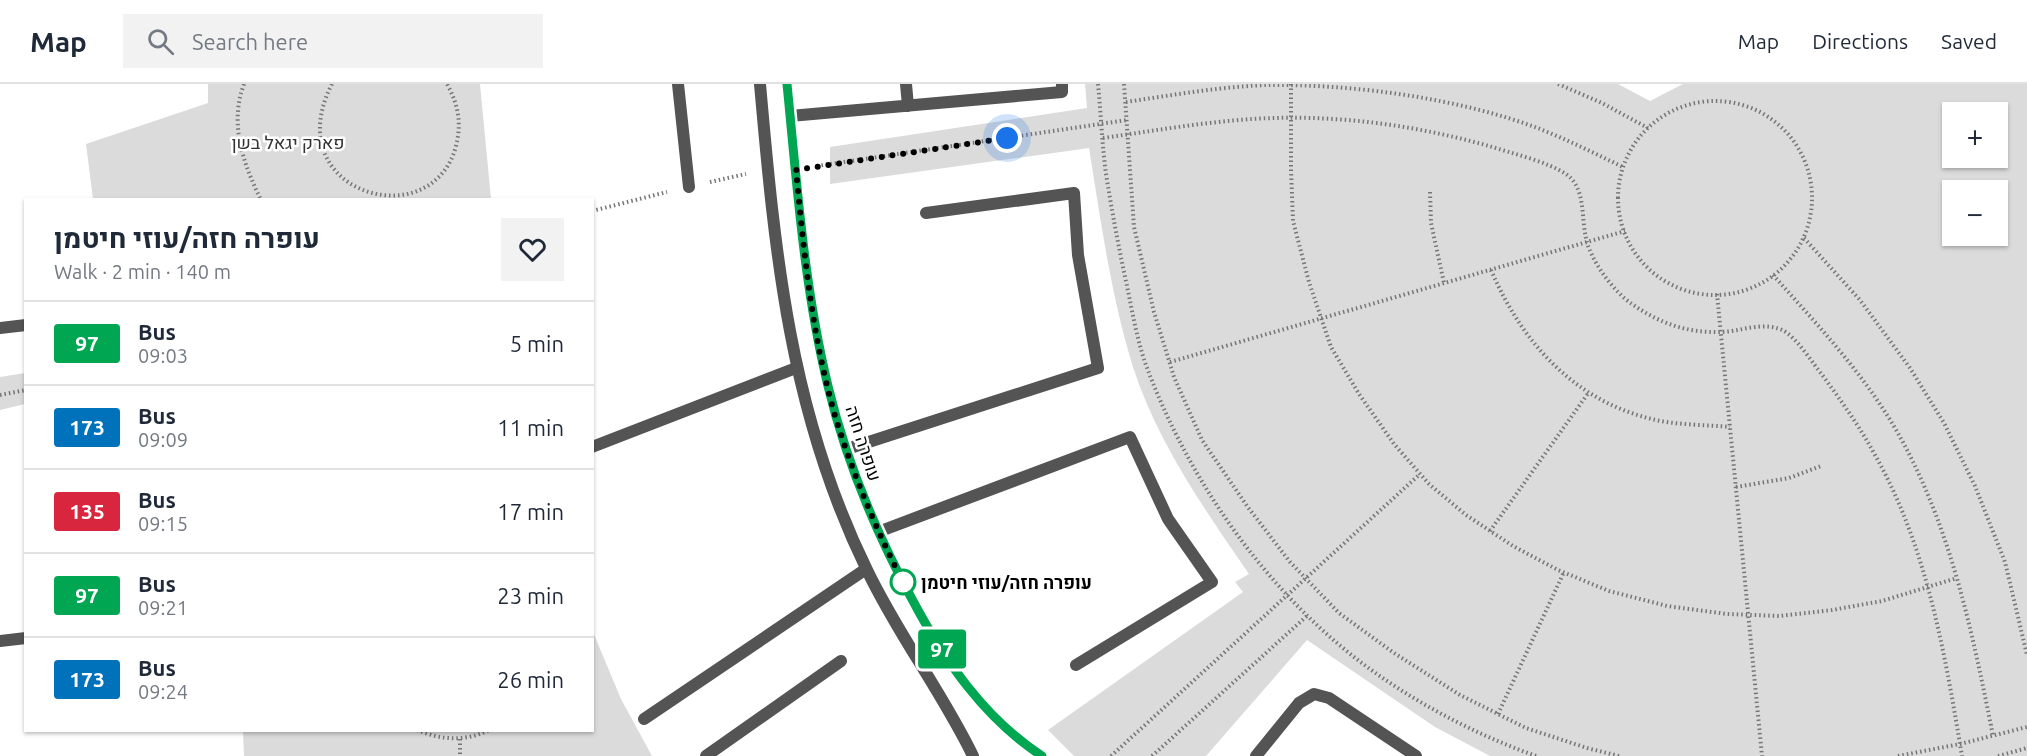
<!DOCTYPE html>
<html lang="en">
<head>
<meta charset="utf-8">
<style>
  :root { --surface:#fff; --page:#f2f2f3; --text:#1f2937; --muted:#747a83; --line:#e0e1e3 }
  body { margin:0; font-family:Ubuntu,Heebo,sans-serif; background:var(--page); color:var(--text); height:100vh; display:flex; flex-direction:column; font-size:22px; white-space:nowrap }
  * { box-sizing:border-box; margin:0 }
  p { font-size:20px; color:var(--muted) }
  .icon { flex:none; width:33px; height:33px; fill:none; stroke:currentColor; stroke-width:2; stroke-linecap:round; stroke-linejoin:round }
  .map { position:relative; flex:1; overflow:hidden }
  .drawer { position:absolute; left:24px; top:114px; width:570px; height:534px; display:flex; flex-direction:column; background:var(--surface); border-radius:0px; box-shadow:0 2px 4px #0004 }
  .drawer>* { flex:none }
  .badge { padding:0 12px; border-radius:4px; font-size:21px; line-height:39px }
  .buttons { position:absolute; left:1942px; top:18px; display:grid; gap:12px }
  .buttons a { display:grid; place-items:center; width:66px; height:66px; border-radius:0px; background:var(--surface); box-shadow:0 2px 4px #0004; font-size:30px }
  .you { position:absolute; width:30px; height:30px; margin:-15px; border:4px solid #fff; border-radius:50%; background:#1a73e8; box-shadow:0 0 0 9px #1a73e833 }
  .map>.badge { position:absolute; translate:-50% -50%; box-shadow:0 0 0 3px #fff }
  .round { display:grid; place-items:center; flex:none; width:63px; height:63px; border-radius:0px; background:var(--page) }
  .headline { display:flex; align-items:center; justify-content:space-between; height:102px; padding:0 30px }
  h1 { font-size:28px; font-weight:700; line-height:45px }
  ul { padding:0; list-style:none }
  li { display:flex; align-items:center; gap:18px; height:84px; padding:0 30px; border-top:2px solid var(--line) }
  li div { flex:1 }
  li b { display:block; font-size:22px }
  li em { font-style:normal }
  li .badge { min-width:66px; font-weight:700; text-align:center }
  header { display:flex; align-items:center; gap:36px; box-sizing:border-box; height:84px; padding:0 30px; background:var(--surface); border-bottom:2px solid var(--line) }
  header strong { font-size:28px }
  nav { display:flex; gap:33px; margin-inline-start:auto; font-size:21px }
  .search { width:420px; height:54px; background:var(--page); display:flex; align-items:center; gap:15px; box-sizing:border-box; padding:0 21px; border-radius:0px; color:var(--muted); font-size:22px }
  .map>svg:first-child { display:block }
  .green { fill:#dbdbdb; fill-rule:evenodd }
  .lines { fill:none; stroke-linecap:round; stroke-linejoin:round }
  .path { stroke:#767676; stroke-width:4; stroke-dasharray:1.5 3; stroke-linecap:butt }
  .lane { stroke:#545454; stroke-width:12 }
  .street { stroke:#545454; stroke-width:12 }
  .line-casing { stroke:#fff; stroke-width:14 }
  .line { stroke:#00a651; stroke-width:9 }
  .walk { stroke:#000; stroke-width:6; stroke-dasharray:0 10.8 }
  .stop-dot { fill:#fff; stroke:#00a651; stroke-width:3 }
  .labels { text-anchor:middle; dominant-baseline:central; stroke-width:5; stroke-linejoin:round; paint-order:stroke }
  .park-label { font-size:18px; fill:#323232; stroke:#fff }
  .street-label { font-size:18px; fill:#000; stroke:#fff }
  .stop-label { font-size:18px; font-weight:bold; fill:#000; stroke:#fff; text-anchor:start }
</style>
</head>
<body>
<header>
<strong>Map</strong>
<div class="search"><svg class="icon" aria-label="search" viewBox="0 0 24 24"><circle cx="10" cy="10" r="6"/><path d="M15 15l6 6"/></svg>Search here</div>
<nav><a>Map</a><a>Directions</a><a>Saved</a></nav>
</header>
<div class="map">
<svg width="2027" height="672" viewBox="0 0 2027 672">
  <rect width="100%" height="100%" fill="#fff"/>
  <path class="green" d="M208 0H480L491 115H93L86 60 208 19Z
    M1085 0H1618L1650 17 1683 0H2027V672H1490L1435 643 1307 556 1206 672H1074L1048 646 1243 508 1235 498 1249 490C1205 426 1157 358 1133 283 1111 212 1101 138 1089 64L830 100V63L1087 24ZM1953 28H1998V74H1953ZM1953 106H1998V152H1953Z
    M25 289V320L0 326V293Z
    M593 548 621 615 652 672H244L243 647 592 646Z"/>
  <g class="lines">
    <path class="path" d="M244 0C229 40 243 79 261 116
      M332 0C276 109 432 154 456 62 462 39 458 20 447 0
      M1098 0C1101 30 1102 61 1106 90 1112 128 1119 165 1127 202 1133 231 1138 262 1149 289 1187 388 1250 482 1329 552 1387 604 1463 646 1536 672
      M1124 0 1134 143 1154 228 1174 293 1202 356 1247 422 1290 478 1339 529 1394 569 1460 611 1526 644 1587 664 1619 672
      M1291 0V85L1293 137 1309 198 1331 263 1359 310 1394 360 1429 400 1466 431 1513 462 1558 486 1609 507 1667 522 1727 530 1779 532 1832 526 1882 517 1957 494
      M1558 0 1602 19 1648 44
      M1618 114a97 97 0 1 1 194 0a97 97 0 1 1-194 0Z
      M1126 18C1172 11 1219 3 1266 1 1353 0 1459 14 1540 45 1568 56 1596 70 1623 83
      M1103 54C1145 48 1186 41 1228 37 1316 28 1404 38 1489 62 1511 69 1548 78 1566 90 1586 104 1581 133 1586 154 1590 176 1614 208 1632 220 1659 239 1687 249 1720 248 1740 248 1761 237 1782 246 1796 252 1813 280 1823 292 1842 318 1860 343 1875 371 1927 463 1945 570 1962 672
      M817 82 1127 36
      M710 98 746 90
      M1430 108 1431 139 1444 199
      M592 127 667 108
      M1804 154 1860 216 1910 284 1944 339 1975 402 2005 478 2027 571
      M1491 186C1524 263 1580 323 1666 338 1687 341 1709 341 1730 343
      M1773 191C1816 239 1862 288 1895 344 1950 439 1972 546 1993 652
      M1717 210 1762 672
      M1170 278 1625 147
      M0 311 26 306
      M1736 403 1789 394 1821 382
      M1490 447 1589 308
      M1498 630 1564 488
      M417 646C441 656 465 658 489 646
      M460 655V672
      M1111 672 1420 390
      M1152 672 1308 531
      M1898 672 1960 660 2027 643
      M1998 672 2027 664"/>
    <path class="lane" d="M678 0 689 103
      M906 0 908 22
      M790 32 1062 8V0
      M0 244 26 241
      M592 363 796 284
      M847 365 1098 284 1078 171 1074 109 926 129
      M878 448 1130 353 1168 435 1212 498 1076 581
      M0 557 26 554
      M644 635 866 485
      M706 672 841 577
      M1256 672 1299 619 1314 610 1329 614 1416 672"/>
    <path class="street" d="M760 0C775 171 790 329 867 486 898 551 942 608 973 672
      M787 0C797 101 803 203 828 302 846 377 876 449 913 517 945 577 984 634 1042 672"/>
  </g>
  <g class="lines">
    <g class="line-casing">
      <path id="line" d="M787 0C797 101 804 203 828 302 846 377 876 449 913 517 945 577 984 634 1042 672"/>
    </g>
    <use href="#line" class="line"/>
    <path class="walk" d="M903 498 906 504C878 450 854 393 836 335 812 254 804 169 796 86L1007 54"/>
  </g>
  <circle class="stop-dot" cx="903" cy="498" r="12"/>
  <g class="labels">
    <g class="park-label">
      <text x="288" y="58">פארק יגאל בשן</text>
    </g>
    <g class="street-label">
      <text transform="translate(864 359) rotate(72)">עופרה חזה</text>
    </g>
    <g class="stop-label">
      <text x="921" y="498">עופרה חזה/עוזי חיטמן</text>
    </g>
  </g>
</svg>
<div class="buttons">
<a>+</a>
<a>−</a>
</div>
<div class="you" style="left:1007px;top:54px"></div>
<b class="badge" style="left:942px;top:565px;background:#00a651;color:#fff">97</b>
<section class="drawer">
<div class="headline"><div><h1>עופרה חזה/עוזי חיטמן</h1><p>Walk · 2 min · 140 m</p></div><a class="round"><svg class="icon" aria-label="heart" viewBox="0 0 24 24"><path d="M12 20l-8-8c-3-5 5-10 8-4 3-6 11-1 8 4z"/></svg></a></div>
<ul>
<li><span class="badge" style="background:#00a651;color:#fff">97</span><div><b>Bus</b><p>09:03</p></div><em>5 min</em></li>
<li><span class="badge" style="background:#0072bc;color:#fff">173</span><div><b>Bus</b><p>09:09</p></div><em>11 min</em></li>
<li><span class="badge" style="background:#d7263d;color:#fff">135</span><div><b>Bus</b><p>09:15</p></div><em>17 min</em></li>
<li><span class="badge" style="background:#00a651;color:#fff">97</span><div><b>Bus</b><p>09:21</p></div><em>23 min</em></li>
<li><span class="badge" style="background:#0072bc;color:#fff">173</span><div><b>Bus</b><p>09:24</p></div><em>26 min</em></li>
</ul>
</section>
</div>
</body>
</html>
